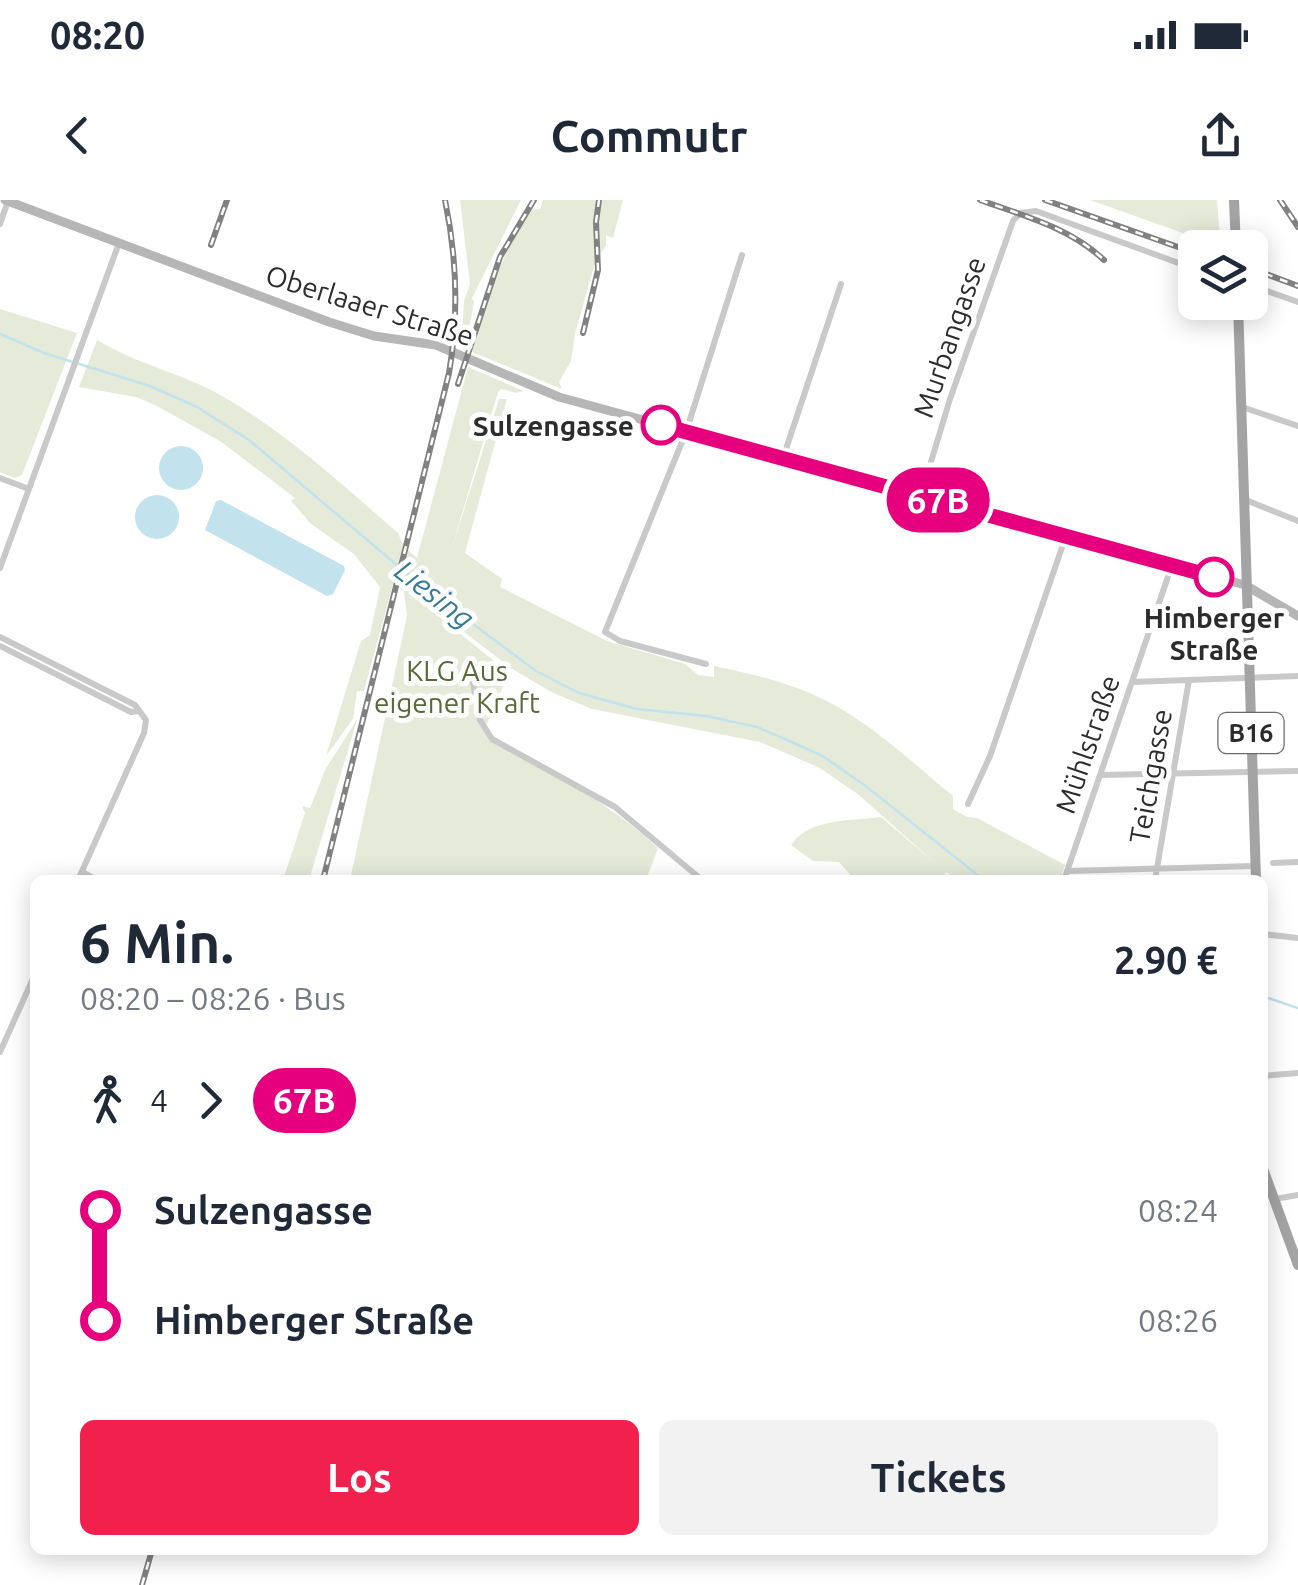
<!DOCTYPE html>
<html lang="de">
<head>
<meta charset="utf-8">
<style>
  :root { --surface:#fff; --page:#f2f2f3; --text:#1f2937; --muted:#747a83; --accent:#f2204c }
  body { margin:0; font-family:Ubuntu,sans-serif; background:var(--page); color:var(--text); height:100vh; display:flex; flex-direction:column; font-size:38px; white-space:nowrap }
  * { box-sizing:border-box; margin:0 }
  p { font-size:32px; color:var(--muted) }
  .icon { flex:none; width:55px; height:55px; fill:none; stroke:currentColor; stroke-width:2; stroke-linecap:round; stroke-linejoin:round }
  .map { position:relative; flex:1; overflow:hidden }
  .drawer { position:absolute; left:30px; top:675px; width:1238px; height:680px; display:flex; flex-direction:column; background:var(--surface); border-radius:15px; box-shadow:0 5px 25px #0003 }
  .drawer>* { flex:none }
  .badge { padding:0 20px; border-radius:32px; font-size:35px; line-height:65px }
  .tools { position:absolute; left:1178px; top:30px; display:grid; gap:20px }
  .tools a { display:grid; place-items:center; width:90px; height:90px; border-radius:15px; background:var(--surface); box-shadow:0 5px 25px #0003; font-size:50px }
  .map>.badge { position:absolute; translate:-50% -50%; box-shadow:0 0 0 5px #fff }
  .legs { display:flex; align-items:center; gap:15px; height:110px; padding:0 50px; font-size:32px }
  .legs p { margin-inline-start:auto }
  .headline { display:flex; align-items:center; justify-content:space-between; height:170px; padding:0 50px }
  h1 { font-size:55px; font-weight:700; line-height:75px }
  .cta { display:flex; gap:20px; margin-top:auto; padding:20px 50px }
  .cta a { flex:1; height:115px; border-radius:15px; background:var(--accent); color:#fff; font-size:40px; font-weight:700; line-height:115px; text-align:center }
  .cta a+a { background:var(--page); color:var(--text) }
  ul { padding:0 50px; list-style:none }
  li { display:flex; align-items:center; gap:35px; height:110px; font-size:38px }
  li i { display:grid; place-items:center; width:15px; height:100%; margin:0 12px; background:currentColor }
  li i::after { content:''; width:25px; height:25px; margin:-12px; border:8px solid; border-radius:50%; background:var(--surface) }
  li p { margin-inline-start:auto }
  li:first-child i { background:linear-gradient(#0000 50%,currentColor 0) }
  li:last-child i { background:linear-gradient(currentColor 50%,#0000 0) }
  .status { display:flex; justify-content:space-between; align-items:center; height:70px; padding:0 50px; background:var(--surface); direction:ltr }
  .status svg { height:28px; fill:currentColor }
  header { display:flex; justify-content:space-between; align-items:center; height:130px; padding:0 50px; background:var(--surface); font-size:45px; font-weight:700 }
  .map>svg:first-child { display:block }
  .green { fill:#e5ebd8 }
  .water { fill:#c2e2ed }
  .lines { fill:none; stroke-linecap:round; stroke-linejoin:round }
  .stream { stroke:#c2e2ed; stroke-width:2.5 }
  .minor { stroke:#c9c9c9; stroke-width:6 }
  .secondary { stroke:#b6b6b6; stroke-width:9 }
  .primary { stroke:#a4a4a4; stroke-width:10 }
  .rail-casing { stroke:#818181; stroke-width:6 }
  .rail { stroke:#fff; stroke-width:2.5; stroke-dasharray:8; stroke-linecap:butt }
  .line-1-casing { stroke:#fff; stroke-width:22 }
  .line-1 { stroke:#e6007e; stroke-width:15 }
  .stop-1-dot { fill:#fff; stroke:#e6007e; stroke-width:5 }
  .labels { text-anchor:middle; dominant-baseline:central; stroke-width:10; stroke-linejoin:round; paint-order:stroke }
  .shield { fill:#fff; stroke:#6b6b6b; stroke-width:2.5 }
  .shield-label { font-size:25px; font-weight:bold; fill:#2c2c2c }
  .street-label { font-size:28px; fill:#2c2c2c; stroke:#fff }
  .stop-label { font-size:28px; font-weight:bold; fill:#2c2c2c; stroke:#fff; text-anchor:end }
  .park-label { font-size:28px; fill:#566b37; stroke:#fff }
  .water-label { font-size:30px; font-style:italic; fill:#357c93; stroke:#fff }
</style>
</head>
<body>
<div class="status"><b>08:20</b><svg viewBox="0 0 49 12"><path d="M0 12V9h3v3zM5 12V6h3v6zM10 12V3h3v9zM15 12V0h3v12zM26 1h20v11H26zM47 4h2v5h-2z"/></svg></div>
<header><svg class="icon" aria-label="back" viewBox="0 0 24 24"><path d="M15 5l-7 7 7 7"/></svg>Commutr<svg class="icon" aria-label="share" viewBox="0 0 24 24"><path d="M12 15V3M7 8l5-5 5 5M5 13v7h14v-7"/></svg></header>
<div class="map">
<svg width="1298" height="1385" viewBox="0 0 1298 1385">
  <rect width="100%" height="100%" fill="#fff"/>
  <path class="green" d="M460 0H521L472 98 474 102 467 139H462L464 101 470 84Z
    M543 0H623L613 38 606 35V46L596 59 575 134 571 161 559 182 562 189 472 152C487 103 500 51 532 10L540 9Z
    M1090 0H1217L1220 37H1194Z
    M0 109 77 133 22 275 15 278 0 272Z
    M97 140C136 164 182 173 222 196 287 233 342 285 398 333L403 345 417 358 468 167 524 191 516 193 501 189 498 192 451 351 499 199H507L465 353 502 379 500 387 607 441 685 464 698 475 714 477V466C753 474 791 483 827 501 873 525 913 563 953 596V609L967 617 977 618 1065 665 1060 680H957L946 672 944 680H855L839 662 813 661 791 645C809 618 851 621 881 617L936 664 859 595 820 568 760 542 592 509 551 492 511 468 434 409 433 412 509 473 484 530 492 539C550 572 609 602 658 648L646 680H350L407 416 404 391 393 384 364 491H357L353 519 326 556 361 441 370 435 380 387 354 354 311 324 291 301 295 298 220 241 155 205 136 197 79 187Z
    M357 520 309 680H283L305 613 302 606 310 608 326 568Z"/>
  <path class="water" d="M159 268a22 22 0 1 1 44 0a22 22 0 1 1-44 0Z
    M135 317a22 22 0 1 1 44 0a22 22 0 1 1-44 0Z
    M221 300 344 366 345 370 333 394 327 396 205 330 216 301Z"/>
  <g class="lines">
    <path class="stream" d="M0 134 44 153 150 186 197 207 249 240 418 383 536 471 579 493 637 509 706 516 757 527 821 555 863 584 984 680
      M1262 796 1298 808"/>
    <path class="minor" d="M0 24 8 1
      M1250 85 1298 102
      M1242 207 1298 226
      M783 258 841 84
      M0 278 29 289
      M921 295 950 199 1013 21 1020 13 1036 11 1195 69
      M1243 299 1298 321
      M0 368 119 43
      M0 437 135 505 146 520 144 533 78 680
      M0 446 131 512 138 511
      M706 464 620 441 605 432 686 232 742 55
      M1132 482 1298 476
      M473 483 480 520 492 539 615 607 702 680
      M1100 575 1298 571
      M968 604 990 556 1066 336
      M1273 663 1298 662
      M1067 671 1255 666
      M82 672 97 680
      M1064 680 1172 365
      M1155 680 1189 480
      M1262 734 1298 738
      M0 852 35 774
      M1262 876 1298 873
      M1275 999 1298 995"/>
    <path class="secondary" d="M5 0 329 122 374 136 436 145 559 197 1245 385 1298 416"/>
    <path class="primary" d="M1234 0 1236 48
      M1238 102 1256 680
      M1262 966 1298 1065"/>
    <g class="rail-casing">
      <path id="rail" d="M980 0C1024 16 1069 27 1104 60
        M1045 0 1195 53
        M1280 0 1298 27
        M211 45 227 0
        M1250 68 1298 86
        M583 133 598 70 596 22 599 0
        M458 184 500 57 534 0
        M323 680 449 173C459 115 457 58 445 0
        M142 1385 152 1350"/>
    </g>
    <use href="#rail" class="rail"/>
  </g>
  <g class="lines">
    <g class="line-1-casing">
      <path id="line-1" d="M661 225 1214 377"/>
    </g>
    <use href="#line-1" class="line-1"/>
  </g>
  <g class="stop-1-dot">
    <circle cx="661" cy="225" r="18"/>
    <circle cx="1214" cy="377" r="18"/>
  </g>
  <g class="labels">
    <rect class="shield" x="1218.5" y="513" width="65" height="40" rx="8"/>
    <g class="shield-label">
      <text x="1251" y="533">B16</text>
    </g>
    <g class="street-label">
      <text transform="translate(370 105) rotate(17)">Oberlaaer Straße</text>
      <text transform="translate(949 137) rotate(-71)">Murbangasse</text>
      <text transform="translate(1087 544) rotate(-71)">Mühlstraße</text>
      <text transform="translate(1150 576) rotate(-80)">Teichgasse</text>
    </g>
    <g class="stop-label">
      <text x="634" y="225">Sulzengasse</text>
      <text x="1214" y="417" text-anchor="middle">Himberger<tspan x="1214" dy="32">Straße</tspan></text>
    </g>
    <g class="park-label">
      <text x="457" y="470">KLG Aus<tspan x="457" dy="32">eigener Kraft</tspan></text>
    </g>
    <g class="water-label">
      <text transform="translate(435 394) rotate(38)">Liesing</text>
    </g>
  </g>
</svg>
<div class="tools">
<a><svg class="icon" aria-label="layers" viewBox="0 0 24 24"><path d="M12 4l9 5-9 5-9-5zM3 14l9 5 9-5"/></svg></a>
</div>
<b class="badge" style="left:938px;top:300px;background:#e6007e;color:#fff">67B</b>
<section class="drawer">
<div class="headline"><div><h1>6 Min.</h1><p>08:20 – 08:26 · Bus</p></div><b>2.90 €</b></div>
<div class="legs"><svg class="icon" aria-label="walk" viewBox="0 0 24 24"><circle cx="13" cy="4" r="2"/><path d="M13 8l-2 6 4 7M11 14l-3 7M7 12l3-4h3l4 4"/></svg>4<svg class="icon" aria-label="forward" viewBox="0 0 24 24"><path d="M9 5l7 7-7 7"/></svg><b class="badge" style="background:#e6007e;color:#fff">67B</b></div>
<ul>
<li><i style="color:#e6007e"></i><b>Sulzengasse</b><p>08:24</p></li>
<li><i style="color:#e6007e"></i><b>Himberger Straße</b><p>08:26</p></li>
</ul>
<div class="cta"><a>Los</a><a>Tickets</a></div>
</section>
</div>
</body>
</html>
